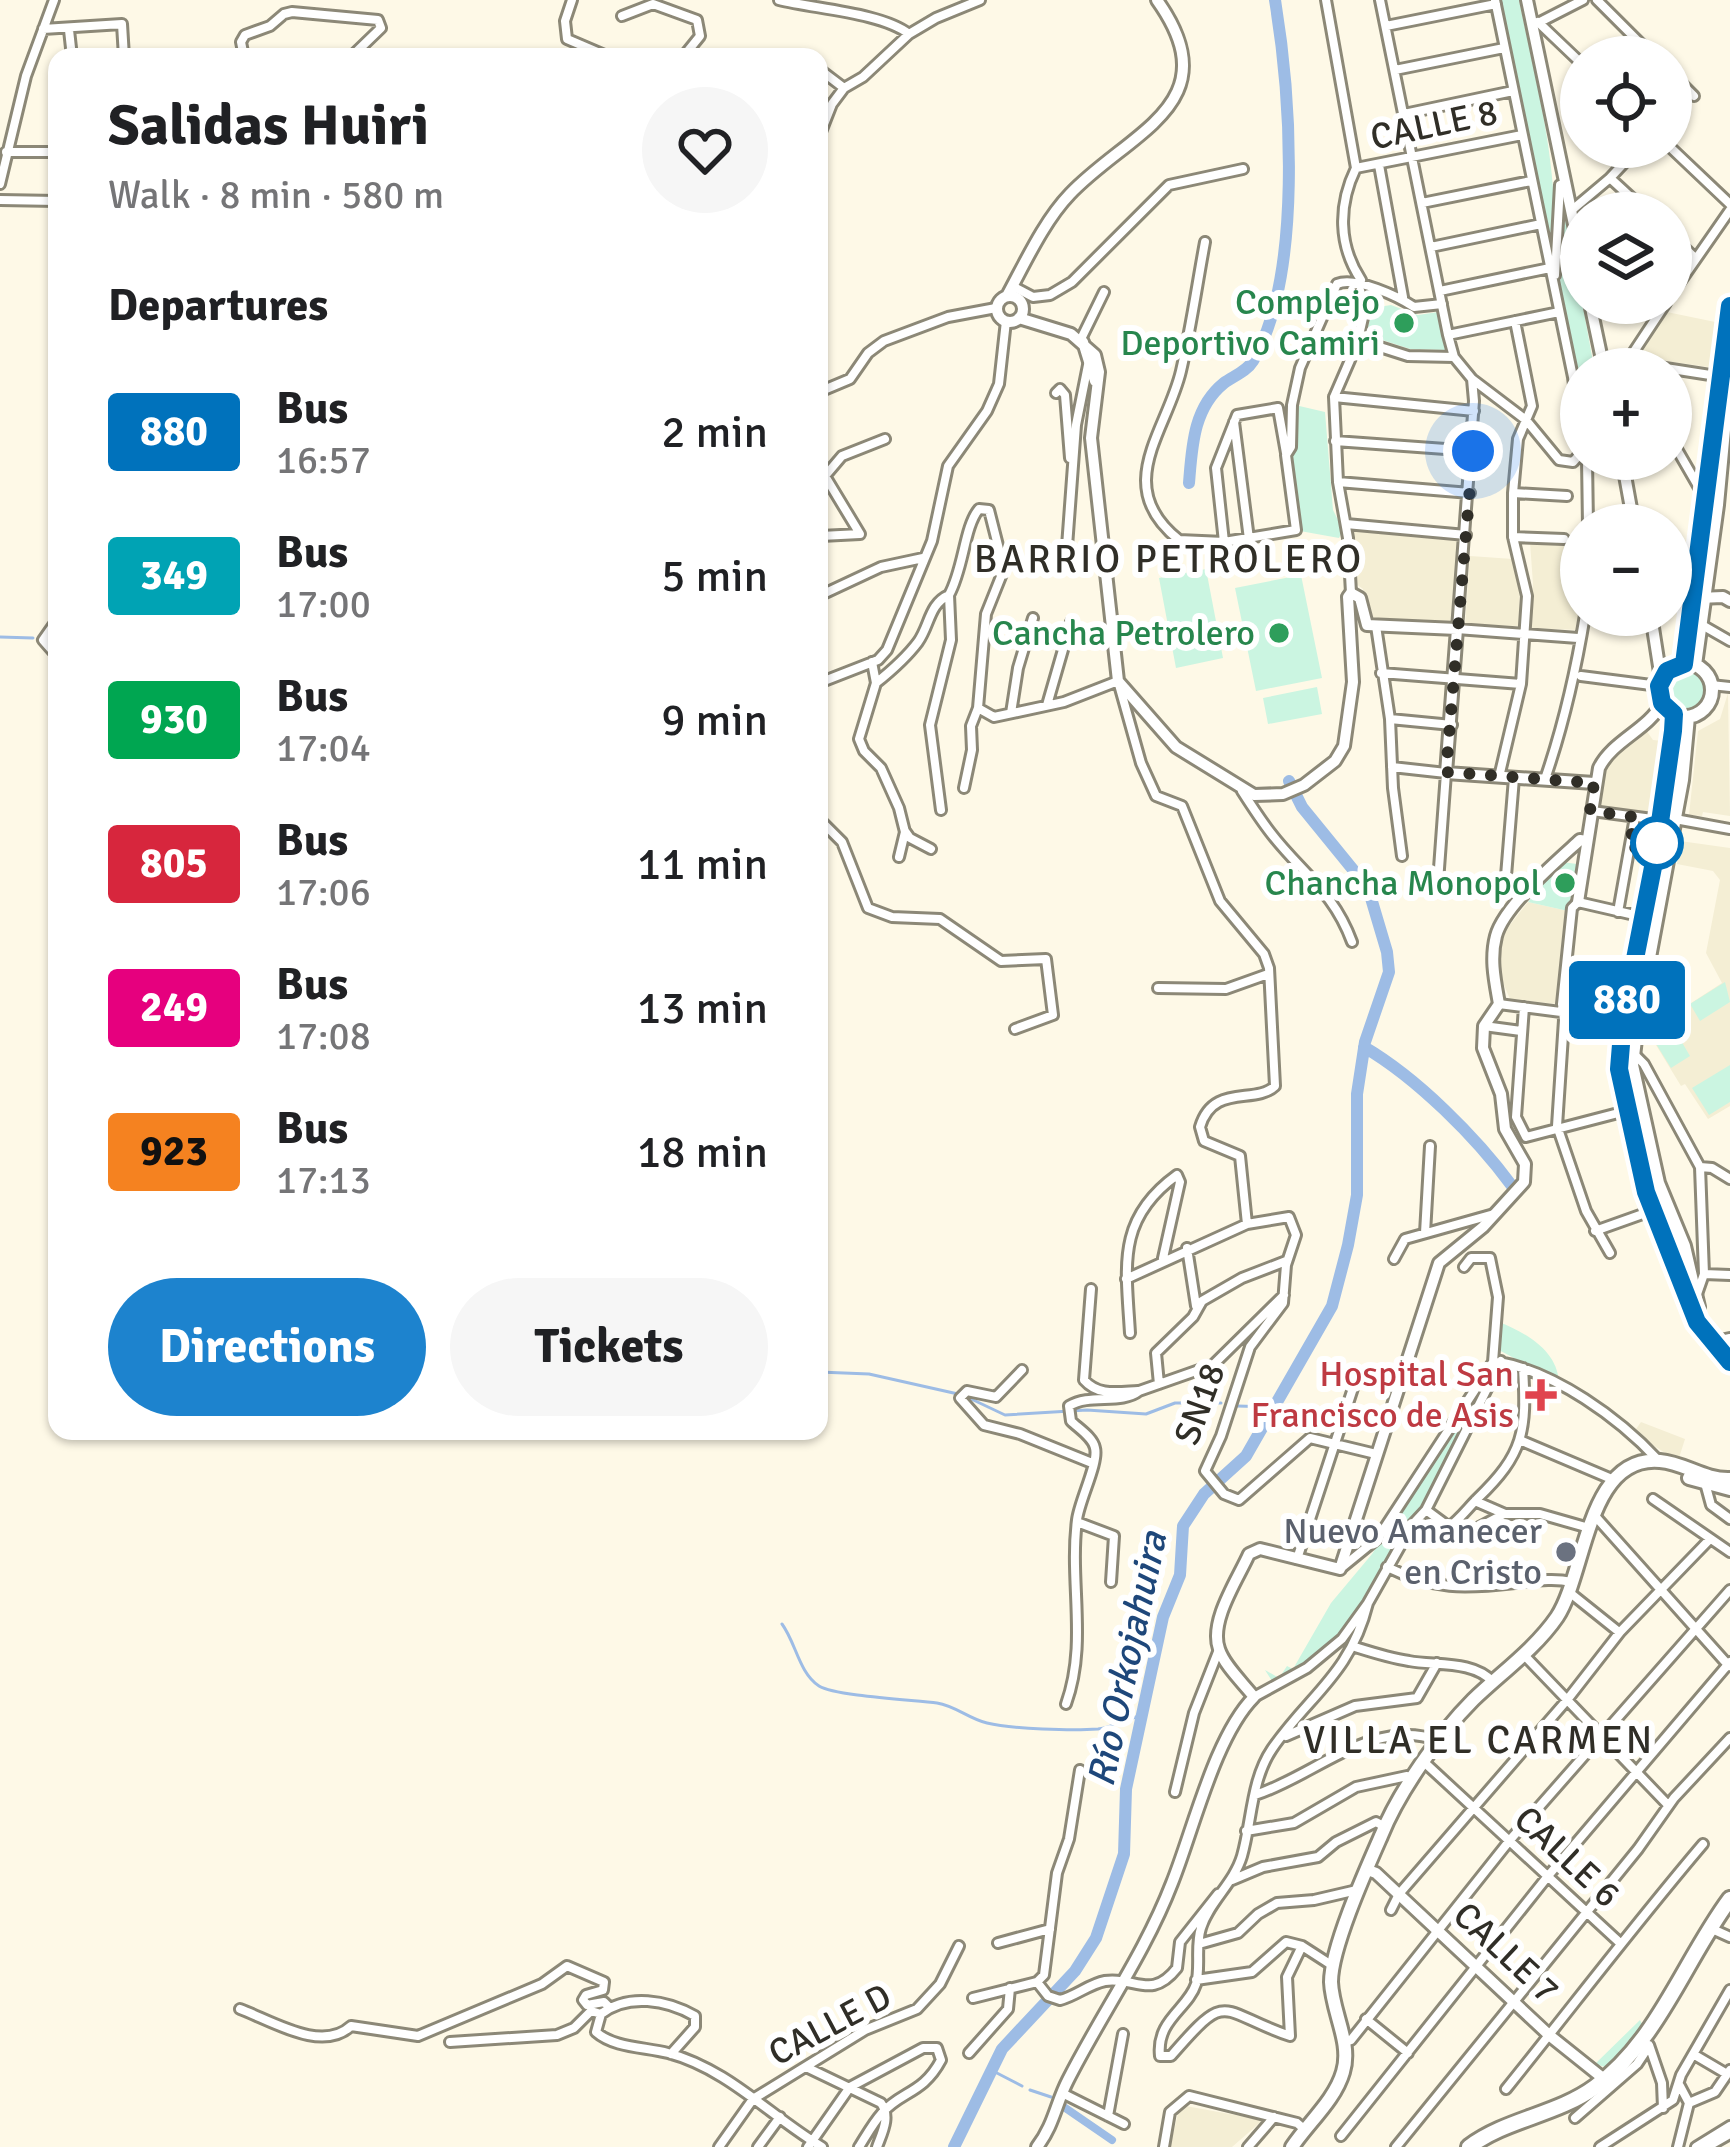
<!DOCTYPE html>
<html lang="en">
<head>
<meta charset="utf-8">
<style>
  :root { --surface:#fff; --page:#f6f6f6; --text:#202124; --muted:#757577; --accent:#1d83ce }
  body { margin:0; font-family:Signika,sans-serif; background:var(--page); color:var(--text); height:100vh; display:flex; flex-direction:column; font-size:45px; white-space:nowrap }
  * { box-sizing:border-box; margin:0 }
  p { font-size:39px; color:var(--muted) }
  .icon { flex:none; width:66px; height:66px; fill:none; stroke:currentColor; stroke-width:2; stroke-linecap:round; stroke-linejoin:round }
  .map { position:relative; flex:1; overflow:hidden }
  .details { position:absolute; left:48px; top:48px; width:780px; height:1392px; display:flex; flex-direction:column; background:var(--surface); border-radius:24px; box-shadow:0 3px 9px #0004 }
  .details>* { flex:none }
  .badge { padding:0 24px; border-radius:9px; font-size:42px; line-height:78px }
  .buttons { position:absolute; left:1560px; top:36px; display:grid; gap:24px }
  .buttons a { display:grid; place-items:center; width:132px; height:132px; border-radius:50%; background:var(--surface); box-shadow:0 3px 9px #0004; font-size:60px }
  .you { position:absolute; width:60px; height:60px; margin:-30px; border:9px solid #fff; border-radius:50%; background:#1a73e8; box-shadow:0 0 0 18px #1a73e833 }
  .map>.badge { position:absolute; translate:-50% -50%; box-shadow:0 0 0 6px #fff }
  h2 { padding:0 60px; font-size:45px; line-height:108px }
  .round { display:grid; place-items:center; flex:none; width:126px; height:126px; border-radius:63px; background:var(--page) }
  .headline { display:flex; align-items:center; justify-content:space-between; height:204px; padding:0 60px }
  h1 { font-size:57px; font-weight:700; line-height:90px }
  .primary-button { display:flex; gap:24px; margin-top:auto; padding:24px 60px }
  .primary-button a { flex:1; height:138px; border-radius:72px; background:var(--accent); color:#fff; font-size:48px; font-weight:700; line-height:138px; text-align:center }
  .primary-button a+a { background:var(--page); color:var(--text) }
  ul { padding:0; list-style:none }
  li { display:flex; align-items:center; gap:36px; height:144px; padding:0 60px }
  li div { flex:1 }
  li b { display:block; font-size:45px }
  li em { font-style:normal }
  li .badge { min-width:132px; font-weight:700; text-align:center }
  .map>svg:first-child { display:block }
  .built { fill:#f4eed4 }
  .green { fill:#cbf5e1 }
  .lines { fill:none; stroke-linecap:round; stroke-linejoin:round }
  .stream { stroke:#9dbce5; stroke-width:3 }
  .canal { stroke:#9dbce5; stroke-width:8 }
  .river { stroke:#9dbce5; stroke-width:12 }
  .minor-casing { stroke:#8c8877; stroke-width:14 }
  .tertiary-casing { stroke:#8c8877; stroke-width:16 }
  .secondary-casing { stroke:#8c8877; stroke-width:16 }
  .primary-casing { stroke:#8c8877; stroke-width:18 }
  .trunk-casing { stroke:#8c8877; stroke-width:20 }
  .minor { stroke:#fff; stroke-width:8 }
  .tertiary { stroke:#fff; stroke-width:10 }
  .secondary { stroke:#fff; stroke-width:10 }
  .primary { stroke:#fff; stroke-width:12 }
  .trunk { stroke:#fff; stroke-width:14 }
  .line-casing { stroke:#fff; stroke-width:27 }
  .line { stroke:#0072bc; stroke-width:18 }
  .walk { stroke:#302e27; stroke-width:12; stroke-dasharray:0 21.6 }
  .leisure-dot { fill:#2e9e5b; stroke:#fff; stroke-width:4.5 }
  .stop-dot { fill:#fff; stroke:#0072bc; stroke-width:6 }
  .health-dot { fill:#e0444e; stroke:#fff; stroke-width:4.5 }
  .worship-dot { fill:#6b7280; stroke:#fff; stroke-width:4.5 }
  .labels { text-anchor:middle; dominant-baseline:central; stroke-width:12; stroke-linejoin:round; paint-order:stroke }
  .street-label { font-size:36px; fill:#302e27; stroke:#fff }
  .leisure-label { font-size:36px; fill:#27864d; stroke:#fff; text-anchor:end }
  .health-label { font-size:36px; fill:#be3a42; stroke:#fff; text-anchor:end }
  .worship-label { font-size:36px; fill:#5b616d; stroke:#fff; text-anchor:end }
  .neighbourhood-label { font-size:39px; letter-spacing:3px; fill:#302e27; stroke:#fff }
  .water-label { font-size:39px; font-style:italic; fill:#1e477a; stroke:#fff }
</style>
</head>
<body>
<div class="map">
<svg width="1730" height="2147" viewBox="0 0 1730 2147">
  <rect width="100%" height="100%" fill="#fef9e7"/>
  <path class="built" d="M1667 312 1720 323 1715 368 1639 357Z
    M1354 531 1459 538 1453 629 1368 620 1363 589 1356 584Z
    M1530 542 1566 543 1574 561 1581 562 1578 630 1529 628 1533 584Z
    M1470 556 1513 559 1520 586 1519 626 1465 625Z
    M1728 693 1730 816 1703 812 1702 816 1689 815 1698 731 1720 719Z
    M1646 730 1653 740 1663 741 1654 813 1597 809 1606 765Z
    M1680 841 1730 848V1106L1708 1119 1685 1084 1681 1086 1645 1027 1649 1007 1657 1005 1662 1011 1688 1005 1722 983 1706 953 1720 880 1713 871 1677 864Z
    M1528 902 1568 911 1557 1004 1510 999 1498 971 1502 935Z
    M1641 1422 1685 1439 1678 1461 1651 1444 1636 1429Z
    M1180 2105 1263 2120 1232 2147H1170Z"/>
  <path class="green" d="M1499 0H1519C1537 87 1561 172 1553 262Z
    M1565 206 1593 362V369H1581V418L1559 286Z
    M1391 305 1418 315 1438 312 1445 350 1410 349 1370 336 1367 331 1372 308Z
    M1295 405 1325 412 1333 510 1343 530 1339 538 1300 531 1291 481Z
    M1206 569 1223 658 1176 668 1159 578Z
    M1301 575 1322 678 1256 691 1235 588Z
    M1664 691a21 21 0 1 1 42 0a21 21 0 1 1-42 0Z
    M1317 687 1322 714 1268 724 1263 698Z
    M1562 862 1577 864 1568 911 1528 902Z
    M1725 982 1730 1002 1700 1021 1690 1004Z
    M1673 1027 1690 1056 1671 1068 1653 1039Z
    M1730 1065V1102L1709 1115 1692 1088Z
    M1499 1322C1526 1333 1557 1350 1559 1382L1497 1349Z
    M1492 1371C1470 1417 1450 1469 1421 1511 1415 1519 1408 1524 1403 1532 1362 1594 1349 1652 1272 1681L1265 1670 1279 1678 1287 1666 1293 1669 1331 1603 1372 1554Z
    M1640 2020 1642 2024 1619 2057 1605 2067 1595 2064Z"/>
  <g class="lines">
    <path class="stream" d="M0 637 33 638
      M819 1372 869 1374 958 1394
      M967 1397 1005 1415 1087 1410 1146 1414 1175 1403H1221
      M1237 1406 1275 1407
      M782 1624C796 1643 799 1673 819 1686 835 1696 913 1700 937 1703 956 1706 969 1719 987 1723 1012 1729 1073 1731 1098 1729 1112 1727 1128 1719 1142 1715
      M993 2071 1022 2086
      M1030 2090 1051 2097"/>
    <path class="canal" d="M1061 2105 1112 2140"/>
    <path class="river" d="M1189 483C1192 447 1193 408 1224 383 1234 376 1247 371 1253 361 1303 274 1291 97 1275 0
      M1364 1047C1417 1078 1476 1137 1512 1186
      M954 2147 1002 2049 1075 1971 1096 1938 1124 1854 1126 1789 1163 1617 1180 1575 1183 1526 1204 1494 1246 1456 1332 1306 1348 1245 1357 1195V1094L1365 1042 1389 972 1387 952 1368 888 1302 807 1289 781"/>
    <g class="minor-casing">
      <path id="minor" d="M572 0 565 21 567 39 609 57
        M779 0C816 9 882 13 909 34
        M1326 0 1356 168
        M1380 0 1448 335 1454 357 1472 379 1474 401 1457 629 1578 638
        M1495 0 1573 377 1581 440
        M1597 0 1654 57
        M622 16 653 4 697 20 700 36 683 57
        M1538 22 1581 63
        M1538 23 1583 0
        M1386 26 1496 4
        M43 29 122 24 124 57
        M69 30 72 57
        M244 57 241 42 245 35 270 26 284 14 292 12 378 20 381 28 351 57
        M819 69 844 88
        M1395 70 1504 48
        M1671 73 1694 96
        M1404 114 1513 91
        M819 137 832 104 844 88 863 77 909 34 936 18 980 0
        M1670 147 1730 204
        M6 152H57
        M1379 165 1403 297
        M1356 168 1522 135
        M1356 168C1338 205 1338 245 1361 280
        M1610 178 1648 213
        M0 184 26 76 54 0
        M0 200 57 201
        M1422 203 1531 181
        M1572 210 1610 178 1639 147
        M1671 235 1695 258
        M1205 242C1197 285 1191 328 1181 371 1167 431 1111 486 1179 540L1224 542 1296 530 1286 455 1291 447 1292 405 1300 368 1337 284C1355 276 1399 297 1414 307L1442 304
        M1431 247 1541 224
        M1555 275 1560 185 1565 184
        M1012 286 1033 297 1050 295 1072 282 1169 185 1243 169
        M1440 291 1550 268
        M1671 295 1730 210
        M1448 335 1559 312
        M1081 339 1104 292
        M1358 340 1408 356 1454 357
        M1603 366 1627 362 1723 377
        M1631 369 1627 362 1666 303
        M1472 379 1526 420 1559 460 1573 462 1581 453
        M819 392 850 379 868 353 884 341 948 317 996 308
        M1056 393 1060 389 1065 395 1070 458
        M1334 397 1474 411
        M1234 422 1249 539
        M1671 439 1705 498
        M1335 441 1473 451
        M1587 459 1588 525
        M1338 482 1470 493
        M1513 493 1567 496
        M1346 524 1466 535
        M821 536 860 534 825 476 842 456 885 439
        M1513 537 1564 539
        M1224 542 1216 468 1237 415 1278 408 1286 453
        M1066 560 1076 425 1088 365
        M1351 593 1348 538 1338 482 1334 397 1357 344 1365 309
        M1671 593 1693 597
        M819 596 881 567 923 558
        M57 620 43 640 57 656
        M1702 625 1730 641
        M1376 626 1390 719 1393 788 1402 856
        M872 662 876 683 859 739 864 751 881 768 899 808 905 832 899 857
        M1381 673 1521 684
        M1581 676 1659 686
        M819 683 878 660 887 650 932 541 948 466 987 411 999 384 1006 321
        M876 683C891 671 906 658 918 642 930 625 929 604 949 595 964 568 964 527 979 509L989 510 1004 569 986 614 978 708 971 726 972 750 964 788
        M1711 685 1730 687
        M1047 705 1071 622
        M978 708 994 717 1064 702 1118 681 1141 763 1156 796 1182 806 1220 901 1264 954 1269 968 1275 1086C1255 1105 1213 1083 1200 1127L1204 1141 1240 1156 1247 1224
        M1011 713 1018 668 1033 618
        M1390 719 1452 725
        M1392 767 1446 773 1438 882
        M1499 777 1521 684 1527 596 1513 537V493L1518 439 1532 406 1515 321
        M1545 779C1564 724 1576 670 1585 615
        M1242 791C1251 805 1260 819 1270 832 1301 873 1333 890 1352 942
        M941 810 930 725 951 640 949 595
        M1592 811 1660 820
        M819 819 842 842 868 908 892 917 940 919 1001 961 1046 959 1053 1015 1015 1029
        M1675 819 1730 829
        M905 831 910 838 931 849
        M1506 876 1514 778
        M1618 912 1635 817
        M1158 988 1226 989 1268 974
        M1499 1004 1623 1020
        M1524 1007 1516 1117 1526 1137 1626 1111
        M1484 1026 1521 1031
        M1633 1053 1644 1064 1700 1167 1704 1274 1696 1297
        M1700 1167 1712 1168 1730 1179
        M1595 1231 1654 1210
        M1425 1233 1430 1146
        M1187 1248 1196 1306
        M1610 1253 1586 1211 1557 1126 1564 1020 1562 1004 1572 908 1578 902 1643 917
        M1394 1259 1405 1239 1494 1214
        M1704 1274 1730 1275
        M1126 1279 1247 1224 1289 1217 1296 1235 1286 1265 1283 1303 1250 1347 1221 1436 1205 1471 1224 1494 1239 1500 1310 1438 1376 1454
        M1091 1289 1084 1380C1098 1396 1117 1392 1138 1391
        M1130 1333C1126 1266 1116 1219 1177 1175L1180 1182 1163 1258
        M1499 1362C1555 1372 1619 1418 1657 1459
        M1022 1370 996 1397 967 1391 960 1398 984 1425 1020 1434 1092 1463
        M1159 1384 1156 1353 1193 1317 1202 1301 1242 1278 1286 1261
        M1522 1441 1614 1480
        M1705 1483 1711 1505 1730 1519
        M1653 1499 1730 1552
        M1475 1501 1505 1514H1540L1589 1528
        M1426 1510 1449 1527 1470 1532 1504 1514
        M1595 1516 1729 1666
        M1077 1522 1114 1536 1111 1582
        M1449 1527C1460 1519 1468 1508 1477 1499 1524 1454 1527 1431 1523 1368
        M1297 1559 1357 1376
        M1387 1567C1434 1590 1464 1589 1515 1583 1535 1581 1553 1578 1572 1582
        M1340 1569 1378 1538 1493 1362 1498 1297 1490 1258H1471L1464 1267
        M1569 1592 1619 1632
        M1352 1646C1371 1652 1389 1658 1409 1661 1435 1666 1473 1660 1493 1682
        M1524 1655 1668 1805
        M1254 1697 1307 1668 1342 1639 1368 1603 1412 1525 1426 1510 1501 1361
        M1066 1704C1088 1643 1069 1583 1077 1520 1079 1501 1099 1463 1095 1448 1093 1437 1078 1428 1071 1421L1069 1406C1090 1393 1121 1405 1139 1391L1213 1365 1284 1295
        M1286 1736 1355 1706 1417 1698 1437 1663
        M1425 1763 1619 1942
        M1175 1792 1194 1713 1218 1652
        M1255 1795C1313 1777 1372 1717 1437 1740
        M1246 1831 1294 1823 1356 1787 1407 1776 1412 1779
        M1232 1880 1263 1867 1318 1857 1336 1842 1376 1822 1385 1827
        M1391 1910 1399 1894 1567 1700 1620 1632 1710 1539
        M1710 1928 1730 1937
        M998 1943 1050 1929
        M1199 1944 1238 1933 1258 1914 1277 1903 1314 1900 1357 1890
        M1302 1946 1287 1977 1290 2036C1217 2011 1230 1988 1171 2056H1160C1156 2020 1188 2009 1196 1984 1201 1967 1195 1946 1201 1928 1209 1902 1234 1883 1242 1856 1252 1821 1251 1780 1272 1749 1309 1695 1350 1675 1368 1603
        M1196 1980 1252 1972 1286 1942 1302 1946 1333 1966
        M1037 1982 1048 1996 1060 2000C1076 1996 1089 1984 1105 1981 1135 1976 1151 2001 1177 1968L1180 1942 1218 1894
        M973 1998 1037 1982 1044 1975 1057 1873 1069 1839 1080 1770
        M240 2009C272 2021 322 2053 351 2026L418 2036 542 1984 567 1966 604 1982 603 1990 586 1995 583 2000 587 2005 604 2002 610 2008
        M601 2014 596 2032C614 2048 645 2047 668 2053 728 2069 770 2116 822 2147
        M1366 2019 1408 2053
        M450 2042 557 2035 574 2028 591 2011 601 2014C628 1993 667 2000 695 2016V2027L671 2054
        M1343 2042 1351 2040 1510 1840 1730 1590
        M1649 2045 1662 2083 1663 2108
        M969 2053 1008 2009 1010 1988
        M1693 2054 1727 2074
        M806 2067 881 2103C891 2117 882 2133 877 2147
        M1506 2089C1572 2007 1635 1924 1703 1844
        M1062 2093 1124 2124
        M1689 2103 1715 2092 1730 2070
        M1108 2116 1123 2034
        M1575 2118 1637 2064 1649 2046
        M1341 2136 1548 1876 1730 1662
        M719 2147 753 2099 865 2030 917 2009 940 1984 959 1946
        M758 2147 780 2117
        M808 2147 850 2087 923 2048H937L941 2060C923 2094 901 2091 882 2113 873 2123 866 2136 859 2147
        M1164 2147 1170 2112 1189 2096 1297 2123 1304 2129
        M1248 2147 1274 2117
        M1396 2147 1638 1849 1674 1798 1730 1738
        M1600 2147 1673 2100 1681 2075 1730 1990
        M1678 2147 1689 2103 1680 2086
        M1696 2147 1730 2126
        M1707 2147 1730 2134"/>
    </g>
    <g class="tertiary-casing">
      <path id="tertiary" d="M1698 598 1723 597 1730 601
        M1368 1870 1376 1873 1549 2035 1604 2079"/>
    </g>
    <g class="secondary-casing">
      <path id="secondary" d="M1527 0 1581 258
        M997 309a13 13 0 1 1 26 0a13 13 0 1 1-26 0Z
        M1007 296C1025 263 1044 221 1070 194 1130 131 1231 104 1157 0
        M1590 303 1604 369
        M1019 318 1071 334 1095 355 1099 372 1091 438 1118 681 1176 747 1254 795 1283 794 1304 785 1335 761 1344 746 1353 682 1348 597 1351 593 1360 598 1367 625 1457 629 1446 773 1594 783
        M1083 342 1095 381
        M1622 459 1634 525
        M1651 615 1661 679
        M1578 902 1599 768C1613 740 1648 730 1662 703
        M1721 1341 1730 1339
        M1037 2147C1054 2125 1056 2103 1068 2080 1102 2013 1145 1953 1172 1883 1193 1831 1215 1736 1254 1697 1243 1683 1224 1665 1219 1649 1209 1621 1238 1579 1249 1554L1260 1549 1340 1569 1439 1263 1483 1227 1524 1182 1525 1164 1505 1129 1501 1094 1483 1048 1484 1026 1499 1004C1495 981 1490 959 1496 936 1504 906 1557 861 1580 840L1586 841"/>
    </g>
    <g class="primary-casing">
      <path id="primary" d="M1658 690a27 27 0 1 1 54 0a27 27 0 1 1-54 0Z
        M1684 664 1730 307
        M1695 665 1717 505 1730 365
        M1674 714 1655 857 1623 1020 1619 1069 1646 1192 1697 1322 1730 1362
        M1688 717 1682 780 1637 1022 1632 1065 1658 1183 1684 1246 1698 1307
        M1689 1478 1730 1489
        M1292 2147C1308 2123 1335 2100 1343 2072 1352 2043 1332 2012 1331 1982 1331 1948 1366 1870 1381 1836 1398 1793 1440 1733 1473 1700 1501 1673 1535 1649 1557 1617 1586 1573 1587 1454 1660 1461 1685 1463 1704 1480 1730 1479"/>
    </g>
    <g class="trunk-casing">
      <path id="trunk" d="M1469 2147C1506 2119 1557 2115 1595 2087 1659 2040 1684 1961 1730 1899"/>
    </g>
    <use href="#minor" class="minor"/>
    <use href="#tertiary" class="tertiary"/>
    <use href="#secondary" class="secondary"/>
    <use href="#primary" class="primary"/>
    <use href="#trunk" class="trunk"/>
  </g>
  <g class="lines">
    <g class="line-casing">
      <path id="line" d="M1730 306 1684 664 1667 671 1659 686 1662 703 1674 714 1673 731 1655 857 1623 1020 1619 1069 1646 1192 1697 1322 1730 1362"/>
    </g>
    <use href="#line" class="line"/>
    <path class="walk" d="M1473 451 1446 772 1594 783 1590 811 1635 817 1629 849 1657 843"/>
  </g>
  <g class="leisure-dot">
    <circle cx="1404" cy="323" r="12"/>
    <circle cx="1279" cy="633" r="12"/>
    <circle cx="1565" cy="883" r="12"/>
  </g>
  <circle class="stop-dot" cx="1657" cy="843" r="24"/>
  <path class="health-dot" d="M1535 1377h12v12h12v12h-12v12h-12v-12h-12v-12h12z"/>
  <circle class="worship-dot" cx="1566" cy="1552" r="12"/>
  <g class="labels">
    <g class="street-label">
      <text transform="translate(1434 125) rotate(-12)">CALLE 8</text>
      <text transform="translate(1200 1404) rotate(-70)">SN18</text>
      <text transform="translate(1567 1857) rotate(43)">CALLE 6</text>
      <text transform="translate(1506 1953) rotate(43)">CALLE 7</text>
      <text transform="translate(830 2025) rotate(-28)">CALLE D</text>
    </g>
    <g class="leisure-label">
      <text x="1380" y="302">Complejo<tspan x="1380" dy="41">Deportivo Camiri</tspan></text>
      <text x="1255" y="633">Cancha Petrolero</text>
      <text x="1541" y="883">Chancha Monopol</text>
    </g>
    <g class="health-label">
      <text x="1514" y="1374">Hospital San<tspan x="1514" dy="41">Francisco de Asis</tspan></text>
    </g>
    <g class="worship-label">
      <text x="1542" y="1531">Nuevo Amanecer<tspan x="1542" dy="41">en Cristo</tspan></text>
    </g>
    <g class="neighbourhood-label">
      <text x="1169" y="559">BARRIO PETROLERO</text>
      <text x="1479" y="1740">VILLA EL CARMEN</text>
    </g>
    <g class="water-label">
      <text transform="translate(1127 1659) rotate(-78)">Río Orkojahuira</text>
    </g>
  </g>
</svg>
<div class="buttons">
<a><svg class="icon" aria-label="locate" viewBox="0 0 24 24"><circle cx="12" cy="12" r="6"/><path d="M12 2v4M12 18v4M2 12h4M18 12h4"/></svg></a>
<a><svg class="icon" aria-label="layers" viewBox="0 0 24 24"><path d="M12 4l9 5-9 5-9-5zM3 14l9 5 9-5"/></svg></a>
<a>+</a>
<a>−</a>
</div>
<div class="you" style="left:1473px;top:451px"></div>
<b class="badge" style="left:1627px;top:1000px;background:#0072bc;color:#fff">880</b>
<section class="details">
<div class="headline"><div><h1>Salidas Huiri</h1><p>Walk · 8 min · 580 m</p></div><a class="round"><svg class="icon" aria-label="heart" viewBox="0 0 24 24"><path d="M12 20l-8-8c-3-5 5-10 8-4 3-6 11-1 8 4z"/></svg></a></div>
<h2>Departures</h2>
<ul>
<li><span class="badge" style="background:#0072bc;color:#fff">880</span><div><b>Bus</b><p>16:57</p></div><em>2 min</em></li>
<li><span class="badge" style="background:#00a3b4;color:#fff">349</span><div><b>Bus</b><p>17:00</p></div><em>5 min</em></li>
<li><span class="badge" style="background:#00a651;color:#fff">930</span><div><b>Bus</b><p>17:04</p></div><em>9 min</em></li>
<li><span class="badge" style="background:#d7263d;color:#fff">805</span><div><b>Bus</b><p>17:06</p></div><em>11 min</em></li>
<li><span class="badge" style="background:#e6007e;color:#fff">249</span><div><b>Bus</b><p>17:08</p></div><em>13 min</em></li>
<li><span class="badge" style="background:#f58220;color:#111">923</span><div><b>Bus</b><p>17:13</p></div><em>18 min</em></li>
</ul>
<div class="primary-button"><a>Directions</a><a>Tickets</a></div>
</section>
</div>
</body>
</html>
